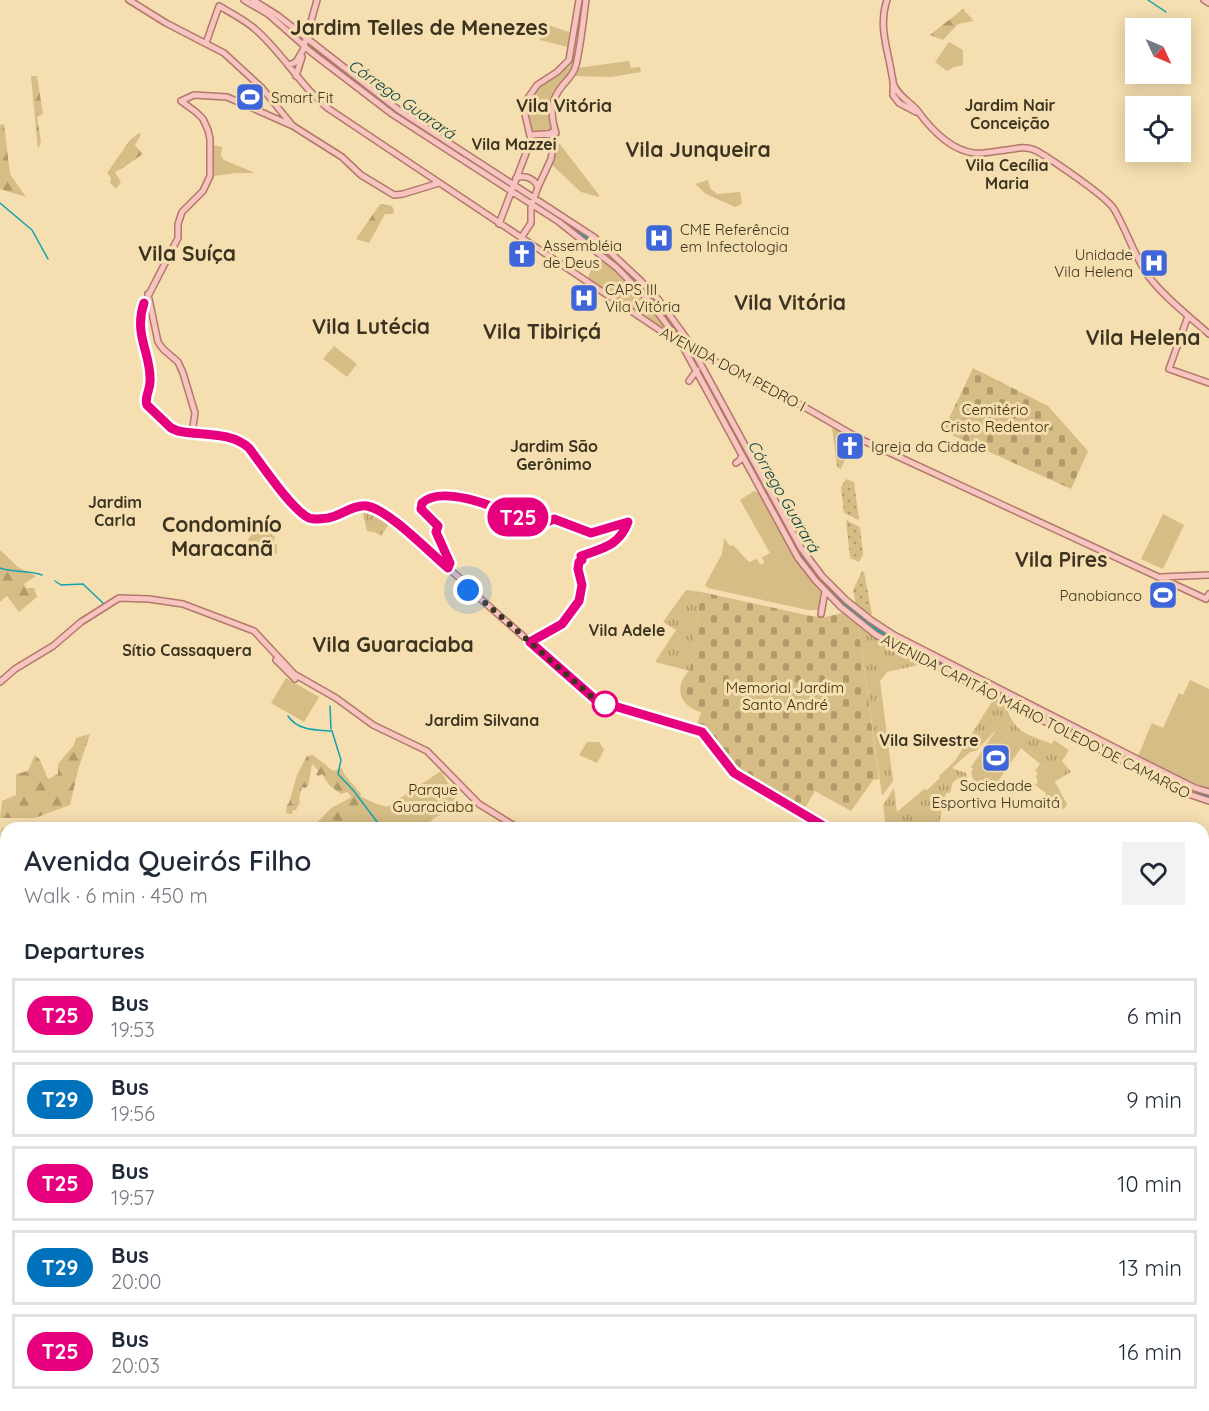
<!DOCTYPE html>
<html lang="en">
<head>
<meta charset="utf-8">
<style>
  :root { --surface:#fff; --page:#f2f2f3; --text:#1f2937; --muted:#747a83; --line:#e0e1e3 }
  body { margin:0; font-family:Quicksand,sans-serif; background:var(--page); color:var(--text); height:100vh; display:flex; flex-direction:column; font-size:22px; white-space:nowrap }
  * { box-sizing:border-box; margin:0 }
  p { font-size:20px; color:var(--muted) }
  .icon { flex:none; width:33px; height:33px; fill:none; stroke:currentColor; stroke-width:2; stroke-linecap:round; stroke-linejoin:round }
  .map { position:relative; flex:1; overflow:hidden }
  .panel { position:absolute; left:0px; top:822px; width:1209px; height:590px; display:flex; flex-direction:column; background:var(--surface); border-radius:18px 18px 0 0; box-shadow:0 3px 15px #0003 }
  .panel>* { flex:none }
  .badge { padding:0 12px; border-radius:20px; font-size:21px; line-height:39px }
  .needle { width:39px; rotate:134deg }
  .buttons { position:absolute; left:1125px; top:18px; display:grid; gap:12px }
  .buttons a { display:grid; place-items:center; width:66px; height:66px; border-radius:0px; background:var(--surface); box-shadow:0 3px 15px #0003; font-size:30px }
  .you { position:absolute; width:30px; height:30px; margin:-15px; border:4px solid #fff; border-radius:50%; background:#1a73e8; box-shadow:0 0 0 9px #1a73e833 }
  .map>.badge { position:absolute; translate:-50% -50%; box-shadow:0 0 0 3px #fff }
  h2 { padding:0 24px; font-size:22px; line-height:54px }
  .round { display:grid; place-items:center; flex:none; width:63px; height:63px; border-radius:0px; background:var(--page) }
  .headline { display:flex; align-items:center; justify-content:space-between; height:102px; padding:0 24px }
  h1 { font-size:28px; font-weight:600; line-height:45px }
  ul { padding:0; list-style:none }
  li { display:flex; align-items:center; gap:18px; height:75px; margin:0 12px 9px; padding:0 12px; border:3px solid var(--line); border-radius:0px }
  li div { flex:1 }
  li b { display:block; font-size:22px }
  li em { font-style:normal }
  li .badge { min-width:66px; font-weight:700; text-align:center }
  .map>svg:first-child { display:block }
  .grass { fill:url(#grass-tufts) }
  .forest { fill:url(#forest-firs) }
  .cemetery { fill:url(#cemetery-stones) }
  .park { fill:#d6bc85 }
  .garden { fill:url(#garden-dots) }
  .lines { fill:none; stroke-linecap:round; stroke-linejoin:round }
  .stream { stroke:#13a2b0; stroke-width:1.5 }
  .river { stroke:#13a2b0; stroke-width:4.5 }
  .major-casing { stroke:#b2786c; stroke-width:8 }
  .highway-casing { stroke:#b2786c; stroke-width:10 }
  .major { stroke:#f7c4bf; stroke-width:5 }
  .highway { stroke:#f29d95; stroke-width:7 }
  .line-casing { stroke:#fff; stroke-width:14 }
  .line { stroke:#e6007e; stroke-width:9 }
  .walk { stroke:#3c3421; stroke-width:6; stroke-dasharray:0 10.8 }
  .stop-dot { fill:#fff; stroke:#e6007e; stroke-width:3 }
  .labels { text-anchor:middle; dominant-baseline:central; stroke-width:6; stroke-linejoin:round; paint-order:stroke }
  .poi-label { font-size:15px; fill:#3c3421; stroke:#f5dfb0; text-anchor:start }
  .street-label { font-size:15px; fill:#3c3421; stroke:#f5dfb0 }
  .park-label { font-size:15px; fill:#3b2c07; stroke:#f5dfb0 }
  .water-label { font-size:16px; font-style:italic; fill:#013c42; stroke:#f5dfb0 }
  .neighbourhood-label { font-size:16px; font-weight:bold; fill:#3c3421; stroke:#f5dfb0 }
  .quarter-label { font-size:18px; font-weight:bold; fill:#3c3421; stroke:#f5dfb0 }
  .district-label { font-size:21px; font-weight:bold; fill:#3c3421; stroke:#f5dfb0 }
</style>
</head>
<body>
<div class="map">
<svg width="1209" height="1411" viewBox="0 0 1209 1411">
  <defs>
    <pattern id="grass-tufts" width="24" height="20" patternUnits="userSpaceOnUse" patternTransform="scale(1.5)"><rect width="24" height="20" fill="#d6bc85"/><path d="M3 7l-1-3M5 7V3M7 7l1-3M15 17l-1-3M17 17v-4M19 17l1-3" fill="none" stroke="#af9a6c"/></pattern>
    <pattern id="forest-firs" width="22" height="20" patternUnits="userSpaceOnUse" patternTransform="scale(1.5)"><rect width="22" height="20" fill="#d6bc85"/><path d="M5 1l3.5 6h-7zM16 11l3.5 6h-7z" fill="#af9a6c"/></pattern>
    <pattern id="cemetery-stones" width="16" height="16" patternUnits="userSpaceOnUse" patternTransform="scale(1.5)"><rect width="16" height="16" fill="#d6bc85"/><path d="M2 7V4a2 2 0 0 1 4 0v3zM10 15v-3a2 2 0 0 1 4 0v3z" fill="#af9a6c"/></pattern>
    <pattern id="garden-dots" width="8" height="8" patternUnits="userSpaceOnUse" patternTransform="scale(1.5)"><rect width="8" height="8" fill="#d6bc85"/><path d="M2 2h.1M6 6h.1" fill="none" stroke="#af9a6c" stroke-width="1.8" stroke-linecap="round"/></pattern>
  </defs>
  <rect width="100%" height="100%" fill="#f5dfb0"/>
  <path class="grass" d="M362 509 373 512 389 524 381 536 374 532 367 531Z
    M260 521 268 527 269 532 275 537 273 543 277 545V554L250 544 248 540Z
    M686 590 701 592 690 671 655 662 676 630 663 622Z
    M858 625 874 637 923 664 887 672 880 681 893 781 882 796Z
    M994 698 1005 704C1016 735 1024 732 1052 744L1054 740 1069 750 1062 761 1071 772 1054 782 1049 771 997 729 976 751 970 752 952 768 966 773 970 785 965 784 959 778 953 782 950 793H946L938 828H928L921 825 920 828H886L883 805 894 788 897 812 924 789 927 790 940 778 939 776 955 761Z"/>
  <path class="forest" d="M963 9 974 21 958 24 943 40 930 35Z
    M31 76H37L43 114 37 117 41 142 38 149Z
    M4 124 10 174 26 197 0 189V125Z
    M139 133 141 134 135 145 143 154C133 160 126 167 115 172L121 182 116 189 110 183 111 178 107 173 130 140Z
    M380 204 392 206 394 210 393 214H385L369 243 356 239Z
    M0 550 18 567 36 576 24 584 26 588H34L37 597 19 612 7 596 0 602Z
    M90 734 78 770 70 805 35 818H0L2 801 16 795V774L28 771 35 755 40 760 48 779 58 774V764L74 745 76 738Z
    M313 755 333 771 342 768 344 774 361 794C355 805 363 812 356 828H312L331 808 352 797 347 792 341 794 329 785 322 774 319 776 316 775 318 770 312 764 308 786 305 788 302 787 299 799 300 802 296 810H293L292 814 286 813 287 805 289 803 297 775 307 756Z
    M2 828H13H6V1406H124L119 1411H0V836Z"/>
  <path class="cemetery" d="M973 368 1048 406 1088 451 1071 489 943 431Z
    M701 592 811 616 825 617 843 613 858 625 879 779 873 780 851 811 815 791 805 808C785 797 746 781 733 765 721 751 715 730 697 724L701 712C679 706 673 686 690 670Z"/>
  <path class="park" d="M545 24 569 32 568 47 540 40Z
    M949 42 963 50V65L954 67 947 71 935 62Z
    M629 61 631 68 640 67 641 72 611 77 574 76 577 68Z
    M570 62H574C572 76 560 85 553 96 547 107 550 119 551 131L532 134C530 126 527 118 527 110 526 89 555 74 570 62Z
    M559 143 599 195V197L581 192 552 165 555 147Z
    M212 145 222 147 221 156 224 160 255 173H236L213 176Z
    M708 180 710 188 717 194 740 192 742 204 735 207 706 194 695 184Z
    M597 254 636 291 665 326 664 328 661 329 587 280Z
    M334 346 357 364 347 377 323 359Z
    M754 491 759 493 791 551 823 591 820 610H808L708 588 705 585 722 554 724 538 730 546 733 545 749 562 757 559 760 564H763L764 560 761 558 770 553 740 500Z
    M1163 514 1184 525 1163 569 1141 559Z
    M286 678 319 697 304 722 271 703Z
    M1190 680 1209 689V789L1195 784 1138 756 1152 723 1163 728 1179 693 1183 695Z
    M997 729 1021 748 992 790 976 786 971 773 973 769 971 767Z
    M587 742H599L604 750 597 763 579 755Z
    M1040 764 1049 771 1067 804 1064 809 1043 804 1046 793 1035 785 1038 782 1036 776 1038 773 1035 771Z
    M441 771 461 805 434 818 425 827 414 824 408 828H356C363 813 355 804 360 796L374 803 387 807Z"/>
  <path class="garden" d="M832 427 846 434 848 453 841 469 837 467Z
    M846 479 854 482 859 520 844 513 841 487Z
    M846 520 860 527 863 554 859 562 850 558Z
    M862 571 864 572 872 614 870 615 856 604 853 590Z"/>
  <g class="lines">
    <path class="stream" d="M1148 0 1166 12
      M0 203 32 230 48 259
      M0 568C13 573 28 570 42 575
      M55 581 61 585 83 584 104 604
      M330 706 331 729
      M288 716C298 731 316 730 332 731L341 760 338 774 353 790 381 827
      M1203 1373 1209 1364
      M229 1406 235 1411"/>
    <path class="river" d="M308 45 395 112 434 138
      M443 144 570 224 609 254
      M626 270 662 311 695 360
      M704 378 794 543C843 622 903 645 982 685
      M1003 696 1185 788 1209 796"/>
    <g class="major-casing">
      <path id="major" d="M129 0 166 23 224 53 262 88 292 125
        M244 0 268 14 311 52 392 114 559 222 617 268 650 302 682 345 798 558 816 581 841 607 876 635 901 648 1185 793 1209 801
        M253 0 277 15 400 111 594 237 641 281 658 299 687 339 801 548 822 576 846 600 871 620 894 635 1149 765 1195 788 1209 792
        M887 0C878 27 888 49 892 76 894 82 893 89 893 95L899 103 916 112
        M1204 0 1209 3
        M206 43 219 6C231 13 245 20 255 29 283 53 300 86 329 109L679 343
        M289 65 296 62 303 50 317 0
        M296 76 302 57
        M893 83C897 95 909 101 917 110 930 128 950 150 974 153 984 154 996 151 1006 150 1017 148 1027 146 1037 151 1052 160 1106 196 1114 209 1127 231 1134 256 1149 277 1166 299 1189 316 1209 334
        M531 135 556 133C550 114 550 100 563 85 568 79 574 74 576 65 581 44 583 21 586 0
        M516 178C525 175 534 178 538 187
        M439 183 403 194 394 195 361 175 342 157 293 126 227 97 194 95 181 101 196 112 203 119 208 130 210 139V176L203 191 182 212 178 224V238L143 306 141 333 150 381 145 401 153 412 174 429 229 438 238 441 249 448 292 504 306 516 313 519H322L359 507 371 508 386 514 471 588 476 595
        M499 224 531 140 524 110 526 101 537 85 557 72 569 60 579 0
        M521 238 531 223V207L538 187 551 159 553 148 552 132
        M148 294 158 342 163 349 178 362 183 373 195 413 192 433
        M1188 316 1169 369 1209 383
        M696 352 799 404 860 439 1206 599 1209 594
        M689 381 697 370
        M736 463 740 460 742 455
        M759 466 771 476
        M1160 577 1209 575
        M475 594 597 701 702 732C717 744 722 763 737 775L827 828
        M821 614 825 591
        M276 660 295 679
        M0 682 15 669 53 646 81 622 119 598 149 599 183 604 254 631 294 674 336 698 373 725 427 751 479 804 518 828
        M1203 923 1209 925
        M1203 1012 1209 1011"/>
    </g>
    <g class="highway-casing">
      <path id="highway" d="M1203 1259 1209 1258
        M1203 1265 1209 1263
        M1203 1391 1209 1399
        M998 1411 1000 1406
        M1003 1411 1006 1406"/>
    </g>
    <use href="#major" class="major"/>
    <use href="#highway" class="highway"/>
  </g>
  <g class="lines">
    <g class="line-casing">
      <path id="line" d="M144 303C133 335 152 355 150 382 150 391 144 397 147 405L171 428 178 431C201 436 230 431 249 448 262 465 292 510 309 518 315 520 321 519 328 518 340 516 354 504 367 506 389 510 429 552 448 568L450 563 436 532 438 526 421 509 422 503C446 481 514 516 541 525L554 519 591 533 628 522C619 546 603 548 581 556L582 560 579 562 578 569 582 585 579 601 562 624 530 642 597 701 702 732 734 773 827 828"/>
    </g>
    <use href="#line" class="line"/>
    <path class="walk" d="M468 590 488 605 592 697 605 704"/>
  </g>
  <defs>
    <g id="stadium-square" transform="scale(1.5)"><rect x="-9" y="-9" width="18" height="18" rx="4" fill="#3e66d8" stroke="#f5dfb0"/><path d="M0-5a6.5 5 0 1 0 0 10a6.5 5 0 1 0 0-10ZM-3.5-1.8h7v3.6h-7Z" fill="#fff"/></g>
    <g id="hospital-square" transform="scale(1.5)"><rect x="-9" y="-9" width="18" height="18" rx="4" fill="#3e66d8" stroke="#f5dfb0"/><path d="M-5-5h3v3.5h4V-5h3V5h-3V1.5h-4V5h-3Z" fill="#fff"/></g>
    <g id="church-square" transform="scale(1.5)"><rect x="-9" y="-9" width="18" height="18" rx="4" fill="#3e66d8" stroke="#f5dfb0"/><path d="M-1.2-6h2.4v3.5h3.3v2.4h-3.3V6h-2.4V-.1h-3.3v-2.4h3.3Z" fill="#fff"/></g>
  </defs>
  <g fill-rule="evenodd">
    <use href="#stadium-square" x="250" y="97"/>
    <use href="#hospital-square" x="659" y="238"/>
    <use href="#church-square" x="522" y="254"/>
    <use href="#hospital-square" x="1154" y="263"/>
    <use href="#hospital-square" x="584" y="298"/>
    <use href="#church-square" x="850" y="446"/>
    <use href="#stadium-square" x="1163" y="595"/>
    <use href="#stadium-square" x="996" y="758"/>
  </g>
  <circle class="stop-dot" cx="605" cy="704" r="12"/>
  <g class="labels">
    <g class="poi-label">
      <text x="271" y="97">Smart Fit</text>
      <text x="680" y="229">CME Referência<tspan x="680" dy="17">em Infectologia</tspan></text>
      <text x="543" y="245">Assembléia<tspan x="543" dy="17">de Deus</tspan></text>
      <text x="1133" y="254" text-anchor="end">Unidade<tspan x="1133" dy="17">Vila Helena</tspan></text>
      <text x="605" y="289">CAPS III<tspan x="605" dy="17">Vila Vitória</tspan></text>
      <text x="871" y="446">Igreja da Cidade</text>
      <text x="1142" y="595" text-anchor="end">Panobianco</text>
      <text x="996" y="785" text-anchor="middle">Sociedade<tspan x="996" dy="17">Esportiva Humaitá</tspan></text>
    </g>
    <g class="street-label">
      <text transform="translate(733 369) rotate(28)">AVENIDA DOM PEDRO I</text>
      <text transform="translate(1036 716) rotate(27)">AVENIDA CAPITÃO MÁRIO TOLEDO DE CAMARGO</text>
    </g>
    <g class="park-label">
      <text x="995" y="409">Cemitério<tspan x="995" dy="17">Cristo Redentor</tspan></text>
      <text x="785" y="687">Memorial Jardim<tspan x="785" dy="17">Santo André</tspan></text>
      <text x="433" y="789">Parque<tspan x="433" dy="17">Guaraciaba</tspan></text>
    </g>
    <g class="water-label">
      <text transform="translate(402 99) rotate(35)">Córrego Guarará</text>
      <text transform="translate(784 496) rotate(60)">Córrego Guarará</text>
    </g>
    <g class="neighbourhood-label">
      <text x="1010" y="105">Jardim Nair<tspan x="1010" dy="18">Conceição</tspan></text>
      <text x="514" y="144">Vila Mazzei</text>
      <text x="1007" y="165">Vila Cecília<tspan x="1007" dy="18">Maria</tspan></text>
      <text x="554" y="446">Jardim São<tspan x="554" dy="18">Gerônimo</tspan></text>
      <text x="115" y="502">Jardim<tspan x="115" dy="18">Carla</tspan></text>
      <text x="627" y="630">Vila Adele</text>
      <text x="187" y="650">Sítio Cassaquera</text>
      <text x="482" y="720">Jardim Silvana</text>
      <text x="929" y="740">Vila Silvestre</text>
    </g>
    <g class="quarter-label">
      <text x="564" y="105">Vila Vitória</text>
    </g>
    <g class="district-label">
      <text x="419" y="27">Jardim Telles de Menezes</text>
      <text x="698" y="149">Vila Junqueira</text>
      <text x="187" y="253">Vila Suíça</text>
      <text x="790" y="302">Vila Vitória</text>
      <text x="371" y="326">Vila Lutécia</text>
      <text x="542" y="331">Vila Tibiriçá</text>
      <text x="1143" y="337">Vila Helena</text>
      <text x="222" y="524">Condominío<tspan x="222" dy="24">Maracanã</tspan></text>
      <text x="1061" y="559">Vila Pires</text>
      <text x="393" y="644">Vila Guaraciaba</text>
    </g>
  </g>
</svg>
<div class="buttons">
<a><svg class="needle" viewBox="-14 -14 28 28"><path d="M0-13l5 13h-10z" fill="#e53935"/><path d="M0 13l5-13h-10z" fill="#747a83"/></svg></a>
<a><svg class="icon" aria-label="locate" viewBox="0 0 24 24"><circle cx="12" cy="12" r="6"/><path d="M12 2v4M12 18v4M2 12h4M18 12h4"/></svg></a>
</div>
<div class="you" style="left:468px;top:590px"></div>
<b class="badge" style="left:518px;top:517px;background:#e6007e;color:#fff">T25</b>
<section class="panel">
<div class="headline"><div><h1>Avenida Queirós Filho</h1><p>Walk · 6 min · 450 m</p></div><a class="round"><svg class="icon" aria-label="heart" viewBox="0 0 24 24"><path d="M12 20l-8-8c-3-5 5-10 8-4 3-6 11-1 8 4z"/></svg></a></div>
<h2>Departures</h2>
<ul>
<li><span class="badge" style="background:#e6007e;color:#fff">T25</span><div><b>Bus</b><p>19:53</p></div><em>6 min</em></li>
<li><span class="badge" style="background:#0072bc;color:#fff">T29</span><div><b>Bus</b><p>19:56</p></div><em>9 min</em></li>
<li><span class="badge" style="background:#e6007e;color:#fff">T25</span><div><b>Bus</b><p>19:57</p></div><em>10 min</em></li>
<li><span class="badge" style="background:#0072bc;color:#fff">T29</span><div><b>Bus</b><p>20:00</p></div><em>13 min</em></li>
<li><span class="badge" style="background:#e6007e;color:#fff">T25</span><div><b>Bus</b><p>20:03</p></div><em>16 min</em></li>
</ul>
</section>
</div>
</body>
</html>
